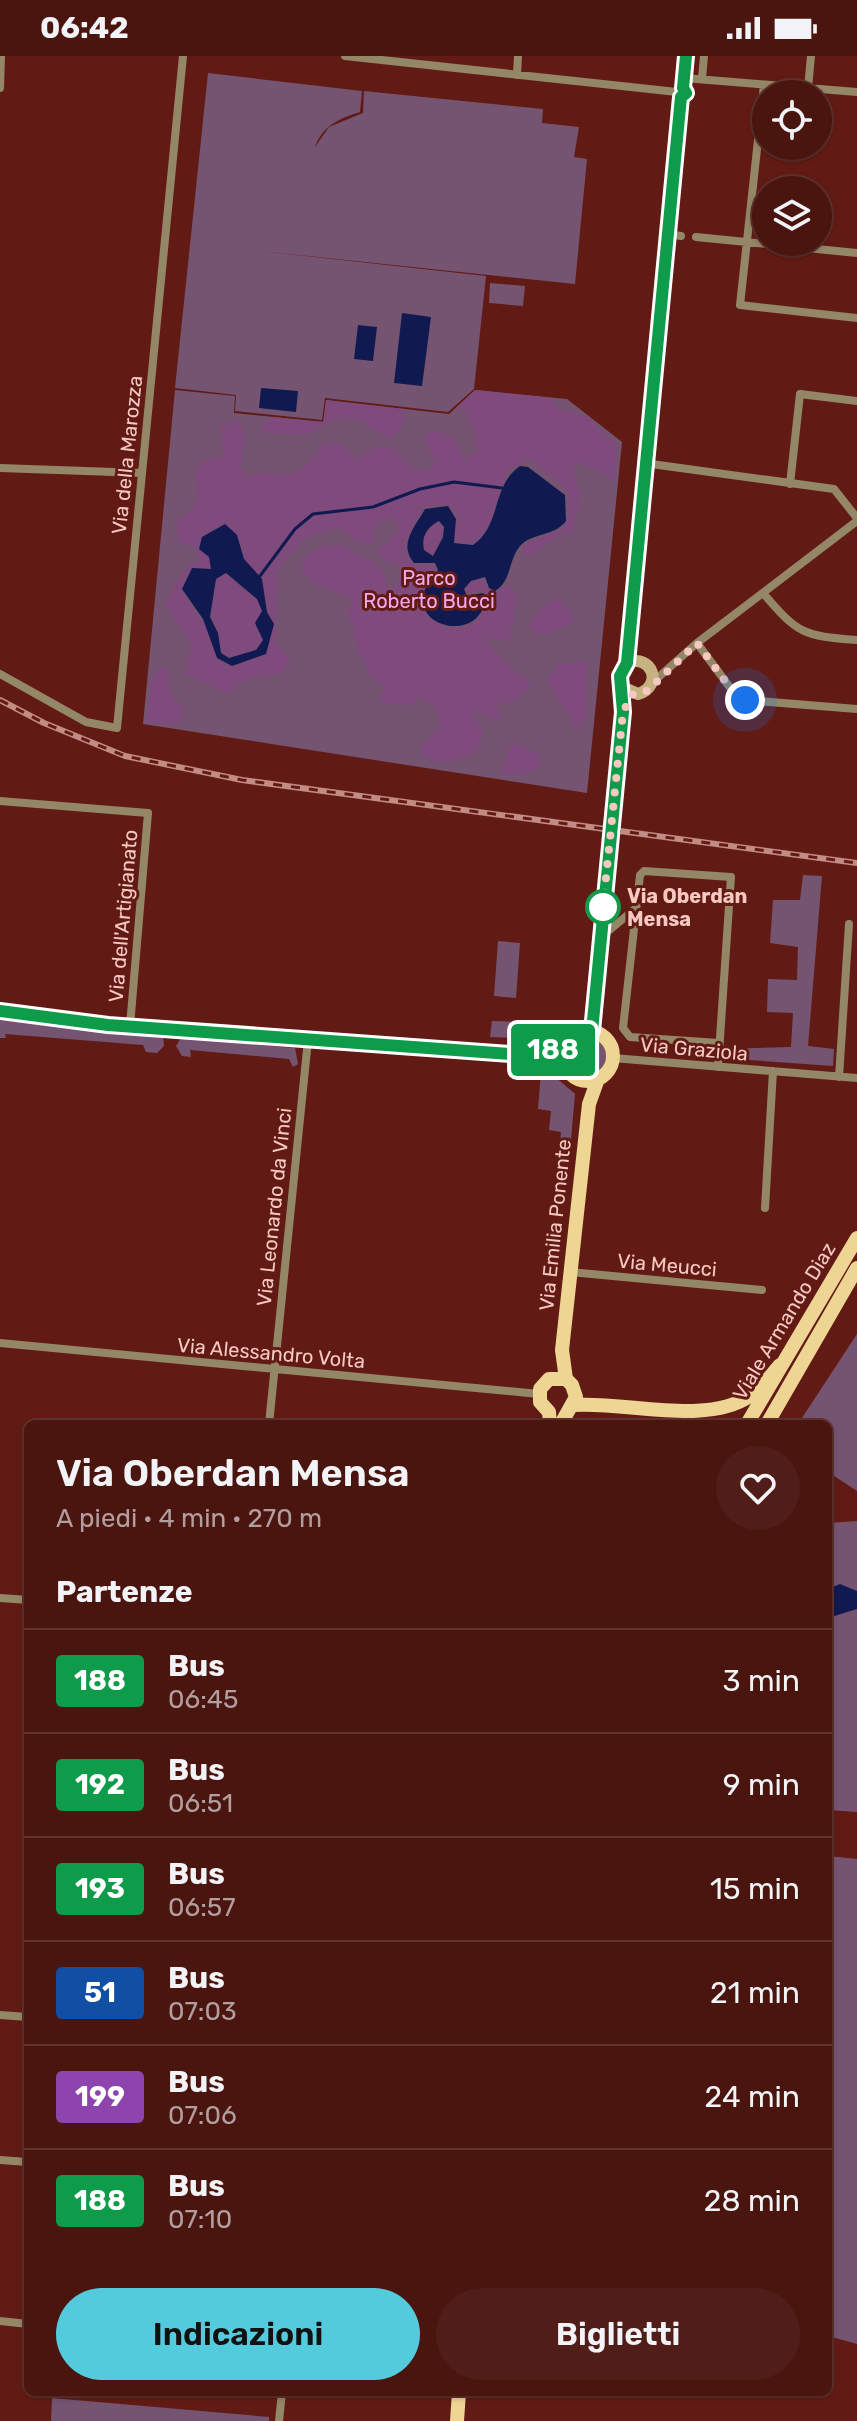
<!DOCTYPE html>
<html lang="it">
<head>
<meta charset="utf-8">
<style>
  :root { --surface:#4a140f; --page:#511d18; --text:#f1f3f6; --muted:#b29e9e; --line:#61332f; --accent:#54cadd }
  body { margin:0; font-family:Rubik,sans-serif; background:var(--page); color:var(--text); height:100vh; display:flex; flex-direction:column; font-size:30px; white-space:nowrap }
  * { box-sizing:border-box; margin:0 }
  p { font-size:26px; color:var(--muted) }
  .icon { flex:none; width:44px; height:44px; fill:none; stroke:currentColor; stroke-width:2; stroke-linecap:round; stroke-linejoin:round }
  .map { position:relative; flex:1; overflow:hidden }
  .panel { position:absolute; left:24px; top:1364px; width:808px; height:976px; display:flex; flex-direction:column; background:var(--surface); border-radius:12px; box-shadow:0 2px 6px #0004,0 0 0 2px var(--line) }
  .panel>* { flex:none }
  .badge { padding:0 16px; border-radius:6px; font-size:28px; line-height:52px }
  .buttons { position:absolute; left:752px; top:24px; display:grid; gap:16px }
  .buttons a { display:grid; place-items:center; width:80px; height:80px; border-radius:50%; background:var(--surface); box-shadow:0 2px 6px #0004,0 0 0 2px var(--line); font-size:40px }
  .you { position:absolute; width:40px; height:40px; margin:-20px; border:6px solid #fff; border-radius:50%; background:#1a73e8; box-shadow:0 0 0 12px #1a73e833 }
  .map>.badge { position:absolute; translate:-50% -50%; box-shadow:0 0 0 4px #fff }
  h2 { padding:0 32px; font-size:30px; line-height:72px }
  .round { display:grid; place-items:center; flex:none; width:84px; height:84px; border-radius:42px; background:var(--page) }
  .summary { display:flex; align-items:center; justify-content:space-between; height:136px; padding:0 32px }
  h1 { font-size:38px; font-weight:600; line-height:60px }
  .primary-button { display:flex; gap:16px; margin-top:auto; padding:16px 32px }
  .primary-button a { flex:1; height:92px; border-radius:48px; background:var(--accent); color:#111; font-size:32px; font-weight:600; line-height:92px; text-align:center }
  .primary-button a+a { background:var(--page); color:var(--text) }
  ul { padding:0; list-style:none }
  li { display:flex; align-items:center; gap:24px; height:104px; padding:0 32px; border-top:2px solid var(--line) }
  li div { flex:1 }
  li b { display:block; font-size:30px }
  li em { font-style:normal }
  li .badge { min-width:88px; font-weight:700; text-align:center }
  .status { display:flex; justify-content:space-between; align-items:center; height:56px; padding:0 40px; background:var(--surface); direction:ltr }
  .status svg { height:22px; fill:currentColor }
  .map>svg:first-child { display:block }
  .green { fill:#755472 }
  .forest { fill:#7f4b7c; fill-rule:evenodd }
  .water { fill:#101a50; fill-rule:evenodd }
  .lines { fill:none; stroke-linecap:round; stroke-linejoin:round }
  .stream { stroke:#101a50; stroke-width:3 }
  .minor { stroke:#938767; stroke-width:8 }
  .secondary { stroke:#c6b381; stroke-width:12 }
  .primary { stroke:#eed593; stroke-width:14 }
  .rail-casing { stroke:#c28c85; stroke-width:6 }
  .rail { stroke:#621b14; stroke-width:3; stroke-dasharray:9; stroke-linecap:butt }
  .line-casing { stroke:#fff; stroke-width:18 }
  .line { stroke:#0e9c4a; stroke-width:12 }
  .walk { stroke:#f5c9c1; stroke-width:8; stroke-dasharray:0 14.4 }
  .stop-dot { fill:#fff; stroke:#0e9c4a; stroke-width:4 }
  .labels { text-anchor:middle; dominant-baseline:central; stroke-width:6; stroke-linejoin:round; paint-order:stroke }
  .street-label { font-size:20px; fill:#f5c9c1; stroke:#621b14 }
  .park-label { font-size:20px; fill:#f4a6ee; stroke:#621b14 }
  .stop-label { font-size:20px; font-weight:bold; fill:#f5c9c1; stroke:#621b14; text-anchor:start }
</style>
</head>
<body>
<div class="status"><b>06:42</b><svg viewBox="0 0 49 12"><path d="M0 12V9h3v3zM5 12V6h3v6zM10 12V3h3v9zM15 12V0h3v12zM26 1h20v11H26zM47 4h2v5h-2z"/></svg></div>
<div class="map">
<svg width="857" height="2365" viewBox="0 0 857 2365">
  <rect width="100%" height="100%" fill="#621b14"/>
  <path class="green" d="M208 17 362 35 360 56C340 62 322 70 315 91L329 71 363 57 364 35 543 53 542 67 579 71 574 101 587 103 575 228 251 194 486 220 474 333 448 356 325 342 322 364 235 355 236 339 175 332Z
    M490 227 525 230 523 250 489 247Z
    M175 334 235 340 234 357 323 366 326 344 449 358 475 334 567 343 622 386 587 737 143 668Z
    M803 819 822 820 808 990 834 993 833 1010 722 1002V993L791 991 793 957 767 956 768 923 797 924 798 891 770 887 773 844H800Z
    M498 885 520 887 516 942 494 940Z
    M0 964 163 980 164 990 157 997 146 996 143 989 5 978 6 982H0Z
    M492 965 563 967 551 983 490 981Z
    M568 1000a19 19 0 1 1 38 0a19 19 0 1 1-38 0Z
    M181 982 295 992 298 1008 293 1011 289 1003 190 994 191 1001 182 1000 176 990Z
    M518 1005 539 1007 575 1038 569 1106 559 1104 561 1076 549 1074 551 1055 538 1053 541 1016 516 1013Z
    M857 1278V1435L828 1416V1368H798Z
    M857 1465V1756L828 1754V1467Z
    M828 1800 857 1803V2288L828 2280Z
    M52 2342 269 2361V2365H51Z"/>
  <path class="forest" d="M475 334 553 342 556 351 588 361 617 388 615 425 579 406 573 418 581 437 573 475 553 483 527 502 521 493 529 486 562 474 570 457 567 435 531 404 509 414C495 437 497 471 473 487H458L454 475C466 450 444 445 424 452 413 469 398 489 412 507L435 510 437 515C431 523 421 531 421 542 422 568 456 580 475 565 482 560 485 551 489 543L483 536 466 537C465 527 476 523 484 522L487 531 495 536 508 529 518 539 509 585 485 582C488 591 522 622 532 628L514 645 497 648 502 661 497 665 474 655 472 659C485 670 485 679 478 694 462 704 436 713 421 697V689L439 673 437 655 424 643 401 650 381 645 379 641 385 630 369 619C367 608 362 603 358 593 353 581 355 571 347 559L353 543 316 529 302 517C299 494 328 486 346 490 370 511 379 494 389 535L401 526 404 519 399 509 380 502 377 496 400 472 391 461 378 467 372 488 359 487 338 472 304 483 277 514 276 588 291 603 282 617 240 626 229 638 185 619 192 589 173 562 166 545 186 512 197 505V493L178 486 176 467C210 441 190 438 198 411L204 405 224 400 220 372 236 364C252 379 242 392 240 411L247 421C263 414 268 419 284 419 302 419 313 401 323 388 339 385 348 391 357 403L376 390 393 392 416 414H429L435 407 424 382 429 376 441 375 455 384 464 402 477 395 474 375 463 353 456 352ZM215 471 237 479 244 503 262 523 267 556 274 568 266 598 232 610 212 591 207 571 189 546 183 526 196 511 211 513 209 501 203 497 207 479Z
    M326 344 403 353V370L391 385 356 362 335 364 303 379 264 377 262 372 272 361 324 366Z
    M439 465 444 476 433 500 424 494C421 481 427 471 439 465Z
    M226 517 260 547 263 584 256 594 229 602 221 597 209 549 216 523Z
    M559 543 572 557 573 567 545 578 534 577 529 569C536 558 546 545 559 543Z
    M586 605V663L577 674 547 626 558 609Z
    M159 612H167L171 640 186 654 177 669 146 666 152 621Z
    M517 687 540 699 539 712 523 718 500 719 511 688Z"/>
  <path class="water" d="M402 257 431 261 422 330 394 327Z
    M358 269 377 271 373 305 354 303Z
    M261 332 298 335 296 356 259 352Z
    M520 410 528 411 565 439 566 465C554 481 533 476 520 490 508 504 512 525 495 535L489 532 485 521 471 525 464 533 467 540 483 537 488 543C484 550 481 559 474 564 456 578 420 567 423 541 424 530 433 522 438 514L435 507H414C398 488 415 471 425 453L448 450 456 463 454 487 473 489C502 469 491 430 520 410ZM439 465 444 471 443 481 433 500 424 494C421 481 427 471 439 465Z
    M225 468 237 479 244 503 262 523 267 556 274 568 266 598 232 610 217 602 203 563 182 533 192 512 211 513 209 501 199 493 202 481ZM226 517 257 543 262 555 255 567 263 584 256 594 229 602 221 597 218 577 210 561 216 523Z
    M840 1528 857 1535V1553L828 1562V1533Z"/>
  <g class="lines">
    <path class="stream" d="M260 520 295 473 313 458 373 451 420 433 454 426 502 432"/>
    <path class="minor" d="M345 0 677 36
      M517 19 518 0
      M684 22 857 36
      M702 23 704 0
      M764 29 740 249 857 262
      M0 32 1 0
      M808 32 811 0
      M668 178 681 180
      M696 181 857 197
      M644 407 834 433 857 462
      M0 412 142 417
      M790 428 800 338 857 345
      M763 537C798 578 803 580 857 584
      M697 587 734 637 745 644 857 653
      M0 618 86 666 117 672 183 0
      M653 626 697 587 857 465
      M0 745 148 757 130 970
      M600 882 636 852
      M613 1002 857 1022
      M718 1011 731 821 644 815 640 819 623 972 630 981 719 987
      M839 1021 849 868
      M765 1152 773 1015
      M570 1216 762 1234
      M0 1287 539 1338
      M269 1368 308 984
      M0 1542 28 1544
      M0 1959 28 1961
      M0 2104 28 2106
      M0 2265 28 2268
      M279 2365 282 2336"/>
    <path class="secondary" d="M622 631 638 638C664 630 652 597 627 607
      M592 975 623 656 620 620 627 607 681 41 686 37 683 32 686 0"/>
    <path class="primary" d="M0 955 108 969 525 999 564 1010
      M563 1000a25 25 0 1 1 50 0a25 25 0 1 1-50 0Z
      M573 1349C627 1345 705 1370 750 1340 762 1332 771 1319 780 1309
      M550 1368 549 1356 540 1346V1333L549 1323H566
      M561 1368 576 1341 572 1329 566 1323 562 1294 589 1048 598 1023
      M747 1368 857 1182
      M767 1368 857 1212
      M457 2365 459 2336"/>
    <g class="rail-casing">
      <path id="rail" d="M0 644 44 667 125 700 242 724 857 807"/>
    </g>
    <use href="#rail" class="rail"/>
  </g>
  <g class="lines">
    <g class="line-casing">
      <path id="line" d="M0 955 108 969 525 999C537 998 553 997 564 989 574 981 576 975 592 975L623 656 620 620 627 607 681 41 686 37 683 32 686 0"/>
    </g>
    <use href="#line" class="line"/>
    <path class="walk" d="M603 851 623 656 633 638 647 635 697 587 734 637 745 644"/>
  </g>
  <circle class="stop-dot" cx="603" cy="851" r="16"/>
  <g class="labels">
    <g class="street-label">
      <text transform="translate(127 399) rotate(-84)">Via della Marozza</text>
      <text transform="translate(123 860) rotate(-85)">Via dell'Artigianato</text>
      <text transform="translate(694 993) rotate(5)">Via Graziola</text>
      <text transform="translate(274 1151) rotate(-84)">Via Leonardo da Vinci</text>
      <text transform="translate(555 1169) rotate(-84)">Via Emilia Ponente</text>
      <text transform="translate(667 1209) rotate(5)">Via Meucci</text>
      <text transform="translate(784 1265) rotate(-59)">Viale Armando Diaz</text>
      <text transform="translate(271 1297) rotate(5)">Via Alessandro Volta</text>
    </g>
    <g class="park-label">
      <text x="429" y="522">Parco<tspan x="429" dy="23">Roberto Bucci</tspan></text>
    </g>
    <g class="stop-label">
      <text x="627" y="840">Via Oberdan<tspan x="627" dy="23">Mensa</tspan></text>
    </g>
  </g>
</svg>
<div class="buttons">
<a><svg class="icon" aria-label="locate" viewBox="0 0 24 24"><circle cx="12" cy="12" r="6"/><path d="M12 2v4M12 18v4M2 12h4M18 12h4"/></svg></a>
<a><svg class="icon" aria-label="layers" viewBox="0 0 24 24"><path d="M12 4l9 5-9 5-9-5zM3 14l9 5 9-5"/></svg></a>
</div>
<div class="you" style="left:745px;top:644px"></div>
<b class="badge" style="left:553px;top:994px;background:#0e9c4a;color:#fff">188</b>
<section class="panel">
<div class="summary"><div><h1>Via Oberdan Mensa</h1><p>A piedi · 4 min · 270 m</p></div><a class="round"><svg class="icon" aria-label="heart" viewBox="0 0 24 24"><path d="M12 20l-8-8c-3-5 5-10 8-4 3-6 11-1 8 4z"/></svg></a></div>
<h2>Partenze</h2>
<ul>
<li><span class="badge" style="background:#0e9c4a;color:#fff">188</span><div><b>Bus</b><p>06:45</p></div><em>3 min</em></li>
<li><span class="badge" style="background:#0e9c4a;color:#fff">192</span><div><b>Bus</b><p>06:51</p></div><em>9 min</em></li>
<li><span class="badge" style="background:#0e9c4a;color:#fff">193</span><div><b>Bus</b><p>06:57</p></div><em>15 min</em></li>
<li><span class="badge" style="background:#114fa4;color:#fff">51</span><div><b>Bus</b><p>07:03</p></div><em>21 min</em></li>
<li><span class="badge" style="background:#8e44ad;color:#fff">199</span><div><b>Bus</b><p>07:06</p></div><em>24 min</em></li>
<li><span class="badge" style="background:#0e9c4a;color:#fff">188</span><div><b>Bus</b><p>07:10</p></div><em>28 min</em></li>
</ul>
<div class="primary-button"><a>Indicazioni</a><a>Biglietti</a></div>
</section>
</div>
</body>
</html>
